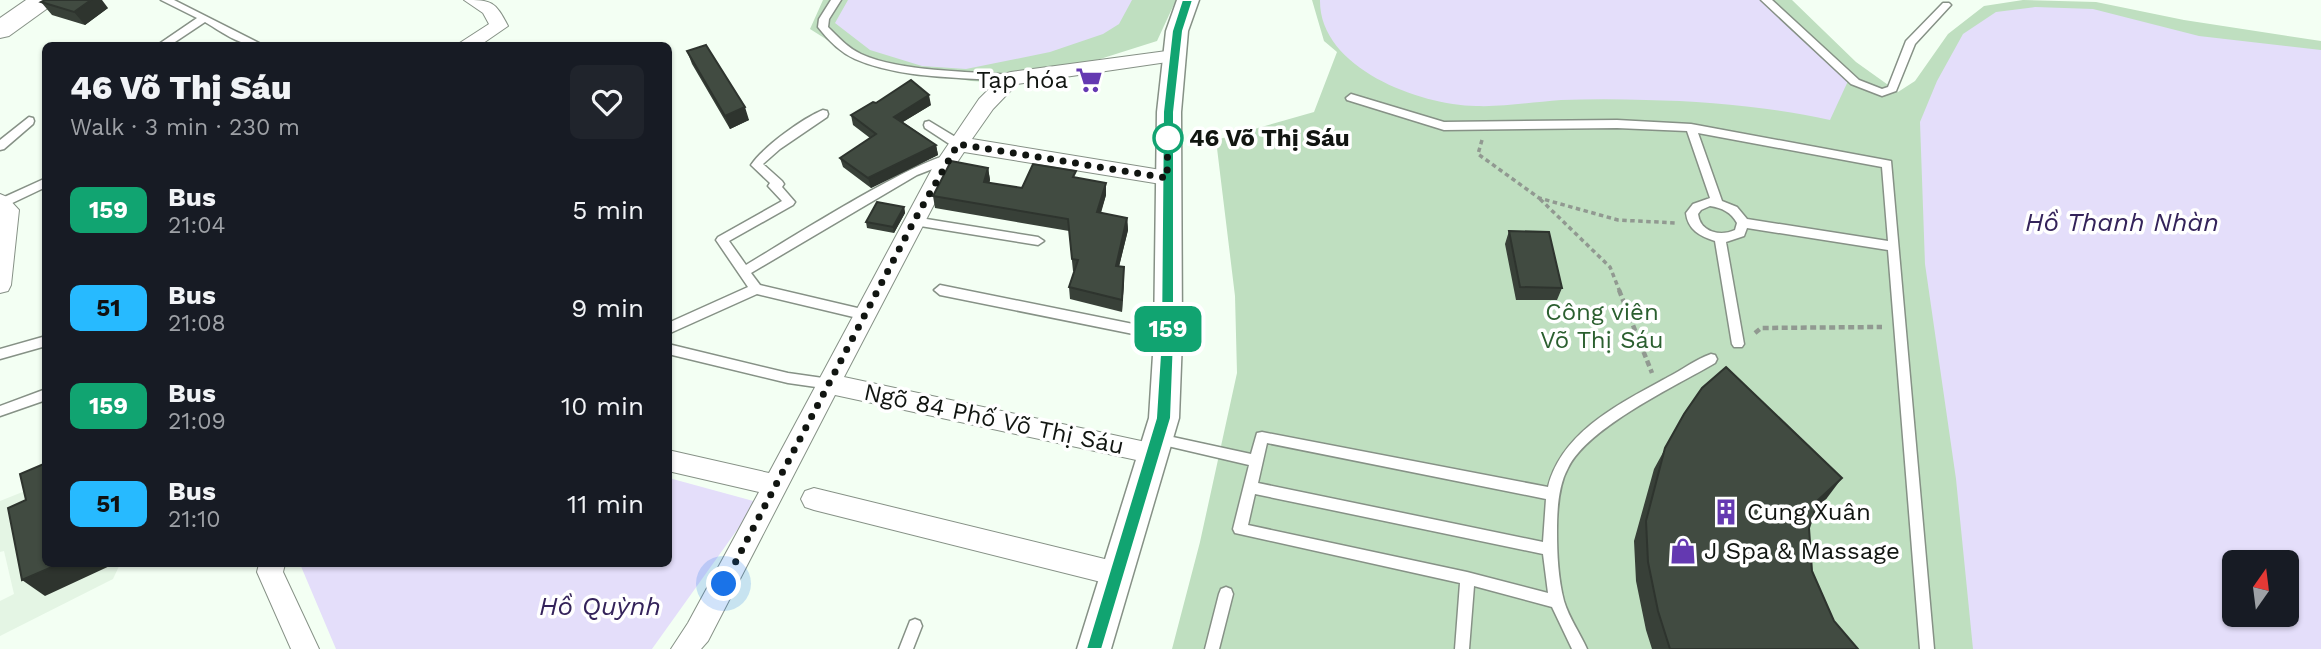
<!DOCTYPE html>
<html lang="en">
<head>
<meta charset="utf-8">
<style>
  :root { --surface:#171b24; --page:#20242c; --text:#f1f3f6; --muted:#9ea1a6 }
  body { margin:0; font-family:"Work Sans",sans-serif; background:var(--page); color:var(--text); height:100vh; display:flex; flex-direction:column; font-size:26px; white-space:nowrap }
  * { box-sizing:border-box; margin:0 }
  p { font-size:23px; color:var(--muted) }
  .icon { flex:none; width:38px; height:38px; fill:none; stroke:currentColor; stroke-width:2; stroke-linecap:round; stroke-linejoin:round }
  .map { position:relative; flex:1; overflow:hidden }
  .side { position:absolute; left:42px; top:42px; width:630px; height:525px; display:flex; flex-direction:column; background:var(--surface); border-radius:10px; box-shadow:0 2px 5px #0004 }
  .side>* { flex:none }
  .badge { padding:0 14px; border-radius:10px; font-size:24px; line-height:46px }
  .needle { width:46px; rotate:14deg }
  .controls { position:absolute; left:2222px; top:550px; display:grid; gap:14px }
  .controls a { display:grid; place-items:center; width:77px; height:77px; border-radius:10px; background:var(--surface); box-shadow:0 2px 5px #0004; font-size:35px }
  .you { position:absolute; width:35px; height:35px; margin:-18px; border:5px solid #fff; border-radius:50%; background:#1a73e8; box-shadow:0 0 0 10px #1a73e833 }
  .map>.badge { position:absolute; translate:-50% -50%; box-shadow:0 0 0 4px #fff }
  .round { display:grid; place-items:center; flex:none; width:74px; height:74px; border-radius:10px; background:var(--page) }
  .head { display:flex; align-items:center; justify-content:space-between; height:119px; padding:0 28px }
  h1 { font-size:33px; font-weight:800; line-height:52px }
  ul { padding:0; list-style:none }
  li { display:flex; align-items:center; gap:21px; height:98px; padding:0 28px }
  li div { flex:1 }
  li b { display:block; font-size:26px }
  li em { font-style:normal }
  li .badge { min-width:77px; font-weight:700; text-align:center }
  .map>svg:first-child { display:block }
  .built { fill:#e4f5e4 }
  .green { fill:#bfdfc0; fill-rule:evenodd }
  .water { fill:#e4defa; fill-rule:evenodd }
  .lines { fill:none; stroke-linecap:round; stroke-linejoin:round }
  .service-casing { stroke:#869186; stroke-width:3 }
  .minor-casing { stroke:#869186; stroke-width:2 }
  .tertiary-casing { stroke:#869186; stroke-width:3 }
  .secondary-casing { stroke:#869186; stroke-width:2 }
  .path-far1 { stroke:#919991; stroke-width:3.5; stroke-dasharray:4.5 3.5; stroke-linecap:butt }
  .path { stroke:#919991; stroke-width:4.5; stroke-dasharray:6 3.5; stroke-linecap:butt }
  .service { fill:#fff; fill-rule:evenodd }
  .minor { fill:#fff; fill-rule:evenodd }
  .tertiary { fill:#fff; fill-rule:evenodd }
  .secondary { fill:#fff; fill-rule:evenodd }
  .wall { fill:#384038 }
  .shaded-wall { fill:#2e342e }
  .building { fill:#414b41; stroke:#2e342e; stroke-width:2 }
  .line { fill:#11a471; stroke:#fff; stroke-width:2 }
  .walk { stroke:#111511; stroke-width:7; stroke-dasharray:0 12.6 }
  .stop-dot { fill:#fff; stroke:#11a471; stroke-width:3.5 }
  .labels { text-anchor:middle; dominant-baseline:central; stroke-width:7; stroke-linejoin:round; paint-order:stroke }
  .poi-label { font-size:24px; fill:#111511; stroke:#fff; text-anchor:start }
  .stop-label { font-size:24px; font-weight:bold; fill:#111511; stroke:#fff; text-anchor:start }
  .park-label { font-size:24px; fill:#2b5f2f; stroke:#fff }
  .street-label { font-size:24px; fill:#111511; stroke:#fff }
  .water-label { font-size:26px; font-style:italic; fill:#34235a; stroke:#fff }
</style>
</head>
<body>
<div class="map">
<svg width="2321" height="649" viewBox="0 0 2321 649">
  <rect width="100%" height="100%" fill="#f3fff3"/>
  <path class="built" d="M45 483 46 564H120L113 579 0 636V601L14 594 4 551 0 552V501Z"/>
  <path class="green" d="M823 0H1176L1157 41 1021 84 971 81 864 63 810 29Z
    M1312 0H1792L1856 62 1898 92 1915 81 1948 34 1984 6 2023 0 2096 2 2184 20 2321 41V649H1172L1200 542 1237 373 1235 296 1216 140 1314 112 1337 52 1324 41ZM2235 562H2287V614H2235Z"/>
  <path class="water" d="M848 0H1132L1119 24 1103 34 1050 52 966 69 922 66 870 50 835 23Z
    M1320 0H1764C1794 26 1819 55 1848 81L1830 120C1769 107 1708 101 1646 100 1618 99 1589 99 1561 100 1533 102 1504 107 1476 106 1419 105 1319 68 1320 0Z
    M2035 7 2093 9 2199 36 2321 50V649H1973L1956 479 1925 264 1920 122 1937 81 1963 34 1996 12ZM2235 562H2287V614H2235Z
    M669 478 757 502 652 649H336L300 564H668Z"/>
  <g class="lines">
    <g class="service-casing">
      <path id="service" d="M161 0H174L265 46C239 46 227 35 205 22L169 46H156L197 18Z
        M831 0H841L829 19 828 27C838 37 848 48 861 54 901 72 967 71 1011 75L1016 78 1011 81C962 77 900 79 855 59 840 52 828 40 818 27L819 19Z
        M1761 0H1772L1859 80 1882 89 1888 87 1906 41 1943 3H1949L1951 5 1915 44 1896 91 1882 96 1851 84Z
        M1351 94 1444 122 1617 120 1691 124 1891 161 1934 649H1920L1888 250 1747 228 1744 236 1726 242 1744 344 1742 347H1734L1732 344 1715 241C1700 236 1688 230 1686 213L1693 204 1710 198 1687 131 1617 128 1444 130 1347 100 1346 98ZM1698 133 1882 167 1888 241 1747 219 1737 207 1722 201ZM1710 206C1722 208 1731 212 1737 223L1735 230C1720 237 1700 232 1698 214L1701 210Z
        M823 110 827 111 828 114 827 117 780 149 763 164 782 181 784 184 782 187 795 202 793 205 729 241 746 265C778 246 926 152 953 155L954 158 953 161 917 175 751 273 760 285 866 310 870 312 872 315 870 318 866 320 757 294 668 334V323L748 287 716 240 718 237 782 201 768 186 770 183 751 165C763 147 803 118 823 110Z
        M29 117 33 118 34 121 33 124 4 149 0 150V140Z
        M929 121 962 141 963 144 962 147H954L925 128 924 125 925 122Z
        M46 178V187L6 206H0V199Z
        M914 217 1038 237 1044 241 1038 245 914 225 908 221Z
        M940 285 1143 326 1171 336 1173 339 1171 342 1167 344 1143 336 940 295 934 290Z
        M46 336V346L0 359V349Z
        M668 344 788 373 830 379 834 380 836 384 834 388 830 389 788 383 668 354Z
        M1711 354 1715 355 1717 359 1715 363C1676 386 1588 427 1568 468 1558 486 1557 511 1557 531 1557 554 1558 578 1564 601 1569 618 1580 633 1587 649H1572L1552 607 1474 586 1469 649H1455L1460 583 1235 533 1233 529 1249 465 1159 444 1154 443 1152 439 1154 435 1159 434 1251 454 1257 433 1262 432 1548 487C1562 431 1621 403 1668 377 1682 370 1696 359 1711 354ZM1267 443 1546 499 1543 542 1258 483ZM1255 494 1543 554 1548 593 1467 572 1248 525Z
        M46 389V400L0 416V406Z
        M1226 587 1231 589 1233 594 1219 649H1205L1219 594 1221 589Z
        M915 619 920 621 922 626 913 649H899L910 621Z"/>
    </g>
    <g class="minor-casing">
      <path id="minor" d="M464 0C492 0 495 1 508 26L479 46H455L489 24 483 13Z
        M1174 50 1181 52 1183 56 1181 60 1017 84 993 109 972 139 1167 171 1174 173 1177 178 1174 183 1167 185 964 152 952 170 844 377 1155 444 1164 447 1167 454 1164 461 1155 464 835 395 708 641 701 649H671L688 623 759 492 668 471V450L769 473 933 167 979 99 1004 74 1011 72Z
        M0 194 7 197 19 210 11 285 8 291 0 293Z
        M814 488 1117 562 1126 566 1130 574 1126 582 1117 586 814 510 805 507 801 499 805 491Z
        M259 564H285L283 572 319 649H291L257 572Z"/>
    </g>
    <g class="tertiary-casing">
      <path id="tertiary" d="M1177 0H1199L1188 31 1181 112 1182 339 1179 418 1111 649H1077L1149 418 1154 339 1157 112 1166 31Z"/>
    </g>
    <g class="secondary-casing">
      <path id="secondary" d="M26 0H56L52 5 9 36 0 38V18Z"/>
    </g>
    <path class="path-far1" d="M1482 140 1478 154 1539 198 1618 220 1676 223
      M1540 199 1610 267 1620 292"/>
    <path class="path" d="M1619 290 1652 373
      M1755 333 1761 328 1882 327"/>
    <use href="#service" class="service"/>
    <use href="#minor" class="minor"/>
    <use href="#tertiary" class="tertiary"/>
    <use href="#secondary" class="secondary"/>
  </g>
  <path class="wall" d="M41 2 108 8 85 25 52 15Z
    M687 51 749 120 730 129 692 64Z
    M876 103 931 105 903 122 936 145 938 155 871 188 843 167 840 158 870 138 853 125 851 115Z
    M988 168 990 180 989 183 1022 188 1076 178 1106 183V195L1101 213 1127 218 1128 230 1119 267 1124 279 1122 312 1070 299 1069 287 1074 271H1073L1069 231 935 208 933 196Z
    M904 207 905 213 894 233 867 228 866 222Z
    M1509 231 1562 288 1557 300H1516L1505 244Z
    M1684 414 1827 498 1815 509 1809 528 1812 571 1834 621 1858 649H1652L1646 630 1636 581 1634 541 1654 469Z"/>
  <path class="shaded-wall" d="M91 0H102L108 8 85 25 74 12Z
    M929 95 931 105 896 126 894 117Z
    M745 107 749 120 730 129 725 116Z
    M936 145 938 155 871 188 868 178Z
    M988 168 990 180 986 194 984 182Z
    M1106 183V195L1097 224V212Z
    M904 207 905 213 894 233 893 227Z
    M1127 218 1128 230 1116 278V266Z
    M1124 267V279L1122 312V300Z
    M1842 478 1827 498 1802 521 1818 500Z
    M59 564H114L45 596 22 580Z"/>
  <path class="building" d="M45 0H91L74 12 41 2Z
    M706 45 745 107 725 116 687 51Z
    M911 80 929 95 894 117 936 145 868 178 840 158 876 134 851 115 873 102 876 103Z
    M951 161 988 168 984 182 1022 188 1033 164 1076 171 1073 177 1106 183 1097 212 1127 218 1116 266 1124 267 1122 300 1069 287 1078 260 1072 259 1068 219 933 196Z
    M877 202 904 207 893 227 866 222Z
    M1509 231 1549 232 1562 288 1520 287Z
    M1726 367 1842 478 1818 500 1809 528 1812 571 1834 621 1858 649H1670L1658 611 1648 562 1646 521 1665 448 1684 414 1702 388Z
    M46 463V564H59L22 580 8 508 26 500 20 474Z"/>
  <path class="line" d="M1182 0H1193L1183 31 1174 112V339L1171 418 1102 649H1086L1156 418 1161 339 1163 112 1172 31Z"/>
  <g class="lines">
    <path class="walk" d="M724 584 914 221 958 144 1167 178 1168 134V138"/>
  </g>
  <defs>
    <g id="supermarket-bare" transform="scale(2.1)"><path d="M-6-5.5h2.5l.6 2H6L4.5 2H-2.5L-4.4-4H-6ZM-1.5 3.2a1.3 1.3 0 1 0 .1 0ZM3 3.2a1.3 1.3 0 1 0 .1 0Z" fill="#6439b1" stroke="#fff" stroke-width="2.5" paint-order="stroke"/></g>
    <g id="building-bare" transform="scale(2.1)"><path d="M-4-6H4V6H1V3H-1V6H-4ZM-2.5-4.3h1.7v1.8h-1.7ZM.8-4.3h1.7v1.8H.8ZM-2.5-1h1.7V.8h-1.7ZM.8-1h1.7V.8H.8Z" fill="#6439b1" stroke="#fff" stroke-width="2.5" paint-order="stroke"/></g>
    <g id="shop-bare" transform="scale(2.1)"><path d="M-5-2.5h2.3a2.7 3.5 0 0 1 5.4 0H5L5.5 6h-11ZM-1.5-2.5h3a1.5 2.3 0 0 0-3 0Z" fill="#6439b1" stroke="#fff" stroke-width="2.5" paint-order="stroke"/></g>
  </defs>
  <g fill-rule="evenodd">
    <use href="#supermarket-bare" x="1089" y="80"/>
    <use href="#building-bare" x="1726" y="512"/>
    <use href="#shop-bare" x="1683" y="551"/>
  </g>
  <circle class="stop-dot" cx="1168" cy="138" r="14"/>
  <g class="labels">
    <g class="poi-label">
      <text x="1068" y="80" text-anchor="end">Tạp hóa</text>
      <text x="1747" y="512">Cung Xuân</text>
      <text x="1704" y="551">J Spa &amp; Massage</text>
    </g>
    <g class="stop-label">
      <text x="1189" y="138">46 Võ Thị Sáu</text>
    </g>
    <g class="park-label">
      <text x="1602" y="312">Công viên<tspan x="1602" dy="28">Võ Thị Sáu</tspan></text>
    </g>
    <g class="street-label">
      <text transform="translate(994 419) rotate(12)">Ngõ 84 Phố Võ Thị Sáu</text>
    </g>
    <g class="water-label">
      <text x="2122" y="222">Hồ Thanh Nhàn</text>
      <text x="600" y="606">Hồ Quỳnh</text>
    </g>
  </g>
</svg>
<div class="controls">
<a><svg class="needle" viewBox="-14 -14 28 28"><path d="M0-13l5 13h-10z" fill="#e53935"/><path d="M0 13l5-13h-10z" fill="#9ea1a6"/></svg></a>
</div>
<div class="you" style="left:724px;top:584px"></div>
<b class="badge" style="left:1168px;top:329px;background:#11a471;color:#fff">159</b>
<section class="side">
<div class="head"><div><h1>46 Võ Thị Sáu</h1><p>Walk · 3 min · 230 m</p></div><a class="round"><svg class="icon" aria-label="heart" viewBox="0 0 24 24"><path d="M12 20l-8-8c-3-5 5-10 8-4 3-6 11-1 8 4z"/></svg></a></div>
<ul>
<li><span class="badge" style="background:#11a471;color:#fff">159</span><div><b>Bus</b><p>21:04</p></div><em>5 min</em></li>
<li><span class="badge" style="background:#27baff;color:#111">51</span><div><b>Bus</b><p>21:08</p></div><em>9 min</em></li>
<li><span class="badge" style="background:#11a471;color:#fff">159</span><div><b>Bus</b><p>21:09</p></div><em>10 min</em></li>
<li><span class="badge" style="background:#27baff;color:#111">51</span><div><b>Bus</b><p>21:10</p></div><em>11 min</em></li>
</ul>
</section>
</div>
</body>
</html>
